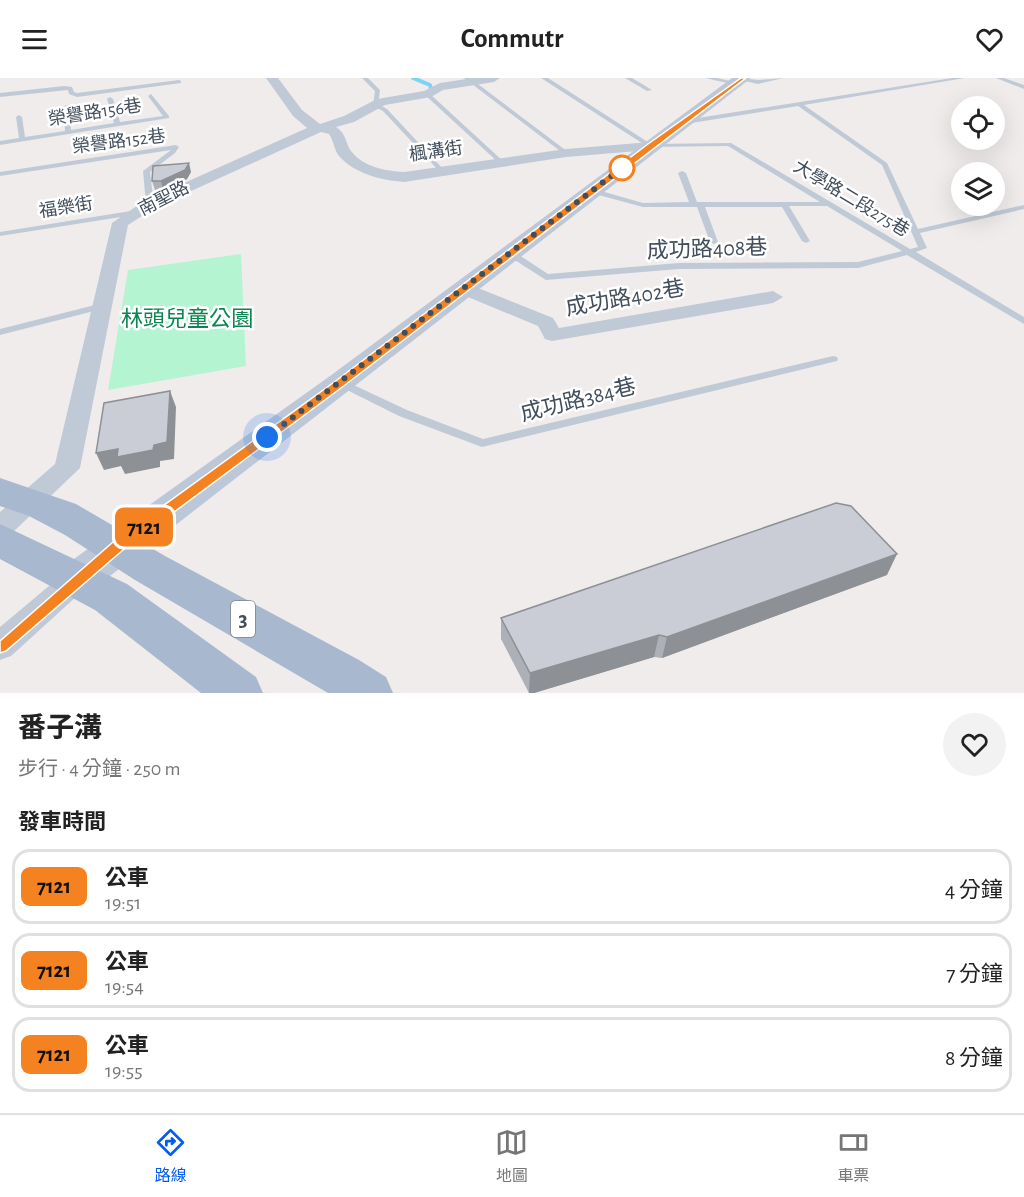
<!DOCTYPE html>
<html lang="zh-TW">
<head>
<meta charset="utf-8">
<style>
  :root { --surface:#fff; --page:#f2f2f2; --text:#222; --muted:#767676; --line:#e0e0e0; --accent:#035bf2 }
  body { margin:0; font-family:"Alegreya Sans","Noto Sans TC",sans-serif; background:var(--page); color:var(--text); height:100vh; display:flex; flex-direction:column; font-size:22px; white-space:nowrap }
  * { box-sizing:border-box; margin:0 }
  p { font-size:20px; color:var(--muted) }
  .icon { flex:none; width:33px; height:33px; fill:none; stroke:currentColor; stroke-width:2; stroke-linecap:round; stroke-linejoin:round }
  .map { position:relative; height:615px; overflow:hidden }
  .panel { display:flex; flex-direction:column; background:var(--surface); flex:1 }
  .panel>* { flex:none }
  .badge { padding:0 12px; border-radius:9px; font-size:21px; line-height:39px }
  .controls { position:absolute; left:951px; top:18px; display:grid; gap:12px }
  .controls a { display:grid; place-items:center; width:54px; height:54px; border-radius:50%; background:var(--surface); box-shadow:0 6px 24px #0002; font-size:30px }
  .you { position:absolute; width:30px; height:30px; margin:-15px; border:4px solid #fff; border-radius:50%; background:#1a73e8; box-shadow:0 0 0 9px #1a73e833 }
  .map>.badge { position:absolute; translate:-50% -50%; box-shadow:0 0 0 3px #fff }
  h2 { padding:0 18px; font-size:22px; line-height:54px }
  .round { display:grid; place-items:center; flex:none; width:63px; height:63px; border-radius:32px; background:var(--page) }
  .summary { display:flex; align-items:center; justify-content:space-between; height:102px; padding:0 18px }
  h1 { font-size:28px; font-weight:700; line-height:45px }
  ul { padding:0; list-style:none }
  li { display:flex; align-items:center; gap:18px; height:75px; margin:0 12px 9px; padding:0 6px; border:3px solid var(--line); border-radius:18px }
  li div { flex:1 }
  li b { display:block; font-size:22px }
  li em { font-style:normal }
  li .badge { min-width:66px; font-weight:700; text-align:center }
  header { display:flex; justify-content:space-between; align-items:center; height:78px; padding:0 18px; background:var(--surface); font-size:27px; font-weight:700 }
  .tabs { display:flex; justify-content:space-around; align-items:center; height:84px; border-top:2px solid var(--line); background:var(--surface); font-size:16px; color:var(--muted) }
  .tabs a { display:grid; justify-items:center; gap:3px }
  .tabs .current { color:var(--accent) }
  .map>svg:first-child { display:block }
  .green { fill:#b4f4d1 }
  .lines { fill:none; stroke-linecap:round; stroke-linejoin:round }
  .stream { stroke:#7bd4f6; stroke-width:4 }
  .service { fill:#c0cad6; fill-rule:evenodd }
  .minor { fill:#c0cad6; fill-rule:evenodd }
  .secondary { fill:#bcc8d8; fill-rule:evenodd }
  .primary { fill:#a8b9cf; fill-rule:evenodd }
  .wall { fill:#aeb0b7 }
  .shaded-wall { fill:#8d9095 }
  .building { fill:#cacdd5; stroke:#8d9095; stroke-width:1.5 }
  .line { fill:#f58220; stroke:#fff; stroke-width:1.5 }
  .walk { stroke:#424e5c; stroke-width:6; stroke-dasharray:0 10.8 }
  .stop-dot { fill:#fff; stroke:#f58220; stroke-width:3 }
  .labels { text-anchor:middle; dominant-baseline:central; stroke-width:5; stroke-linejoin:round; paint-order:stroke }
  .far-street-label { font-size:18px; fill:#424e5c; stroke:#fff }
  .shield { fill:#fff; stroke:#7b838d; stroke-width:1.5 }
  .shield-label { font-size:21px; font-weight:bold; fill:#424e5c }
  .street-label { font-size:22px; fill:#424e5c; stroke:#fff }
  .park-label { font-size:22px; fill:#0c8551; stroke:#fff }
</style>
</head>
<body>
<header><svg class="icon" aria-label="menu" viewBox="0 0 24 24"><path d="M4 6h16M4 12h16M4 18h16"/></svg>Commutr<svg class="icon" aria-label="heart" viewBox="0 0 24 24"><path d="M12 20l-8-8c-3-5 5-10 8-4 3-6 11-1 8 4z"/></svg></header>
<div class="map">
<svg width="1024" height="615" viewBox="0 0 1024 615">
  <rect width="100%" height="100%" fill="#f0ecec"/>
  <path class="green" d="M241 176 246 288 108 312 128 192Z"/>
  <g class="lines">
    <path class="stream" d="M413 0 430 7 431 11"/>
    <path class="service" d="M362 0H368L380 12 378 26 387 31 444 92V94H440L383 33 373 28 375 13Z
      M464 0H470L568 74V76H564Z
      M541 0H548L651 66 731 65 910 171 918 169 882 87 798 28 685 46 682 44 685 42 952 0H965L804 27 887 85 918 151 1024 127V131L920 155 927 170 916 174 1024 239V246L907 177 858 190 679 191 546 202 507 177V173H513L548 196 679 185 858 184 902 173 827 128H789L810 163 806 165 802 163 782 129H705L718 164 714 166 710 164 697 129H643L591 115V111H594L643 125 689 124 678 95 682 93 686 95 697 124H820L728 68 648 69Z
      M625 0H632L652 12 647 13Z
      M705 0H717L739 5 736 7Z
      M740 0 758 2 784 0 758 6 740 2Z
      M996 0H1004L1024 7V11Z
      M179 2 181 3V5L77 19 69 16 68 12 0 19V15L64 8 72 9 74 14 77 15Z
      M425 15H429L504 84V86H500L425 17Z
      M151 16 169 38V40L0 67V63L19 60 16 39 19 37 22 39 25 59 65 53 63 29 66 27 69 29 71 52 114 45 107 21 110 19 113 21 120 44 163 38 148 18Z
      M176 67 179 69 175 75 150 94 154 126 150 128 146 126 143 93 171 72 0 98V94Z
      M137 132 141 134 140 136 0 158V154Z
      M103 225 106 226 108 228 106 230 0 257V251Z
      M833 278 837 279 838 281 837 283 482 369 399 338 337 307 336 305 341 302 345 303 407 332 483 361Z"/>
    <path class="minor" d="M266 0H278L302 32 320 46 344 38 377 21 424 13 440 5 473 0H500L494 4 443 12 431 19 385 27 354 44 336 49C347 56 345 65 351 73 363 89 386 93 404 94L566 71 650 64 657 68 650 72 566 79 404 104C381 102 355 96 339 78 334 72 334 63 329 56L321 54 156 129 128 147 80 390 10 457 0 461V434L55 386 112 145 144 123 307 50 293 38Z
      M463 204 553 240 559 250 773 213 783 219 773 225 552 263 545 261 538 248 456 214 453 210Z
      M78 488 88 492 93 500 88 508 11 578 0 582V549L68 492Z"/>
    <path class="secondary" d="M732 0H751L92 512 78 517 64 512 58 500 64 488 330 298Z"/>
    <path class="primary" d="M0 400 76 426 165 478 359 582 386 599 393 615H328L135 502 65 457 29 438 0 428Z
      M0 446 127 506 256 599 263 615H201L95 532 0 481Z"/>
  </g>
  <path class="wall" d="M191 94 187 101 163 112H155L152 103Z
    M887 497 662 580 654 579 534 615H529L501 561V540Z"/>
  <path class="shaded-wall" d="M189 85 191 94 187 101 163 112 161 103Z
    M170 313 176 329 174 381 160 383V389L125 396 121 388 104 392 96 375 118 371 154 367Z
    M897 476 887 497 662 580 667 559Z
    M659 557 654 579 534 615H529L530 595Z"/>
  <path class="building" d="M189 85 185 92 161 103H152L153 88Z
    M170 313 167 364 154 367 153 372 117 379 118 371 96 375 104 325Z
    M836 425 851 428 897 476 667 559 659 557 530 595 501 540Z"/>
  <path class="line" d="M741 0H746L345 307 123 472 6 573 0 575V563L113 464 337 302 648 66Z"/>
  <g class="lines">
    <path class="walk" d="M267 359 622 90"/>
  </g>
  <circle class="stop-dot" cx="622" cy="90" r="12"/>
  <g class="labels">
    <g class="far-street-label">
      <text transform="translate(95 35) rotate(-9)">榮譽路156巷</text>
      <text transform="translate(119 64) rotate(-7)">榮譽路152巷</text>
      <text transform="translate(436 74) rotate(-8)">楓溝街</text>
      <text transform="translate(164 121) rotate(-27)">南聖路</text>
      <text transform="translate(851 121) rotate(31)">大學路二段275巷</text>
      <text transform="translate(66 130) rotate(-9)">福樂街</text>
    </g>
    <rect class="shield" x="231" y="523" width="24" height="36" rx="4.5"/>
    <g class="shield-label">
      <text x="243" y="541">3</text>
    </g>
    <g class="street-label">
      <text transform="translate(707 171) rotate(-2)">成功路408巷</text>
      <text transform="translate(625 220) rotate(-10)">成功路402巷</text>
      <text transform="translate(578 322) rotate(-14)">成功路384巷</text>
    </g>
    <g class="park-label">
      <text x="187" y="241">林頭兒童公園</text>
    </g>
  </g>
</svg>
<div class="controls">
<a><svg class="icon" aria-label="locate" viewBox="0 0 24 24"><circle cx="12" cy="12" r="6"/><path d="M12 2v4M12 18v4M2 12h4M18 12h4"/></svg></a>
<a><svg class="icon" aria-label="layers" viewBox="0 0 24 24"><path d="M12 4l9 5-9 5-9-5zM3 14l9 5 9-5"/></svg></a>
</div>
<div class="you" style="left:267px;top:359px"></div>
<b class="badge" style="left:144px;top:449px;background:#f58220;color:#111">7121</b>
</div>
<section class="panel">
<div class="summary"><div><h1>番子溝</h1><p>步行 · 4 分鐘 · 250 m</p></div><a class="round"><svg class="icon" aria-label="heart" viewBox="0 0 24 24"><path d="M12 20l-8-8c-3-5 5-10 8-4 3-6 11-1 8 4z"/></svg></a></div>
<h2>發車時間</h2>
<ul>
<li><span class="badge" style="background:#f58220;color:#111">7121</span><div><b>公車</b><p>19:51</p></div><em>4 分鐘</em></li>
<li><span class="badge" style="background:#f58220;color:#111">7121</span><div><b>公車</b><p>19:54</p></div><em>7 分鐘</em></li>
<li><span class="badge" style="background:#f58220;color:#111">7121</span><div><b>公車</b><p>19:55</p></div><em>8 分鐘</em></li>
</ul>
</section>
<nav class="tabs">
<a class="current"><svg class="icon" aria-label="directions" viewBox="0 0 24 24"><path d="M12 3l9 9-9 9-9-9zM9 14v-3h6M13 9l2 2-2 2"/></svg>路線</a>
<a><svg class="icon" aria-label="map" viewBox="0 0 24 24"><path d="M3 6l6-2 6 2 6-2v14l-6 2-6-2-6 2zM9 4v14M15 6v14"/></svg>地圖</a>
<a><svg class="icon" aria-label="tickets" viewBox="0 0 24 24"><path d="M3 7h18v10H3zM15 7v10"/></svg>車票</a>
</nav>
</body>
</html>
